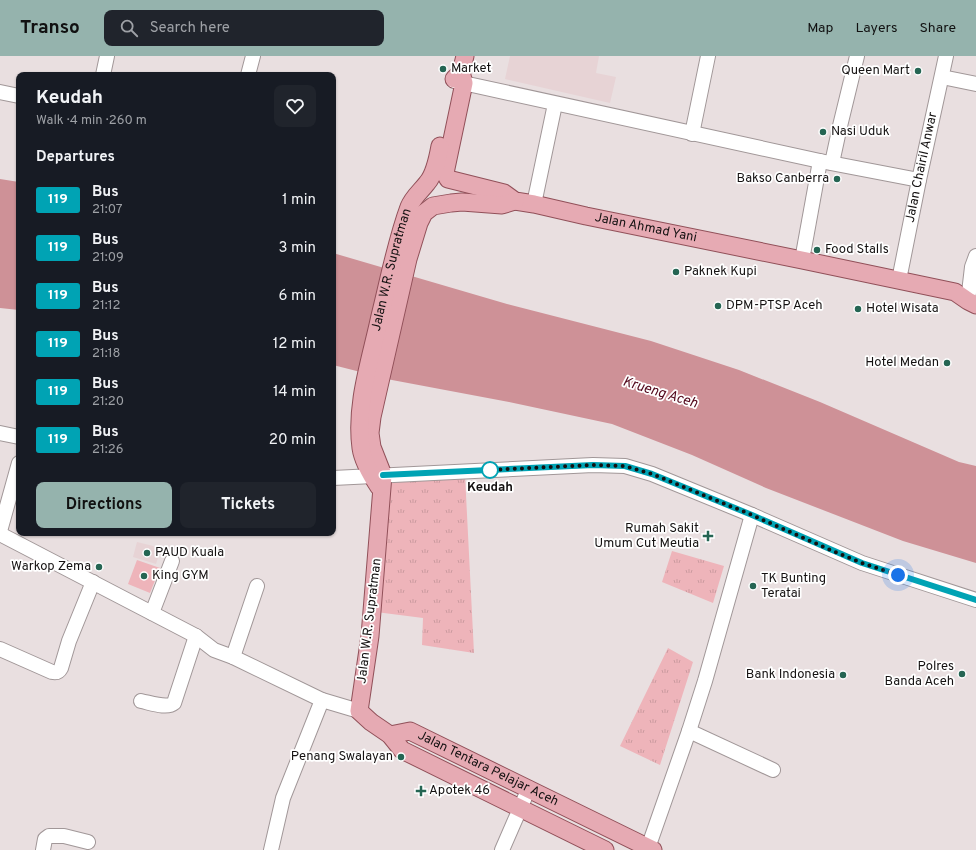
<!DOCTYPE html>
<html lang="en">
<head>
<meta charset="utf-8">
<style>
  :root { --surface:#171b24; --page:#20242c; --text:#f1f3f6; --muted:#9ea1a6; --accent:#95b3ad }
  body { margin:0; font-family:Overpass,sans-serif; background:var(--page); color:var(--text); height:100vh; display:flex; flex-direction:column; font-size:15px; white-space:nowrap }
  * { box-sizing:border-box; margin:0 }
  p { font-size:13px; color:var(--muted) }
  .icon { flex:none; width:22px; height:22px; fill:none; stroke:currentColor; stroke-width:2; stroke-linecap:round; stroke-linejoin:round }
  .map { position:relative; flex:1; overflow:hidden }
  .drawer { position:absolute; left:16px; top:16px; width:320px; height:464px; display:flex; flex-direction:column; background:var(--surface); border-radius:8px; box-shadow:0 1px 3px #0004 }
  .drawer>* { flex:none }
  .badge { padding:0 8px; border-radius:3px; font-size:14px; line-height:26px }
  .you { position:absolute; width:20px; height:20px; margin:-10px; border:3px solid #fff; border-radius:50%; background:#1a73e8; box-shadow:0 0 0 6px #1a73e833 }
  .map>.badge { position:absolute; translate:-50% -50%; box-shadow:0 0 0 2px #fff }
  h2 { padding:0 20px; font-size:15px; line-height:36px }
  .round { display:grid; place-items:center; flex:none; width:42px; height:42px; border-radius:8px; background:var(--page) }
  .head { display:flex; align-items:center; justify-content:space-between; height:68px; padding:0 20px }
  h1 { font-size:19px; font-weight:700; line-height:30px }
  .primary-button { display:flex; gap:8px; margin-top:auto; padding:8px 20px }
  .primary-button a { flex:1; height:46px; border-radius:8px; background:var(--accent); color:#111; font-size:16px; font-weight:700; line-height:46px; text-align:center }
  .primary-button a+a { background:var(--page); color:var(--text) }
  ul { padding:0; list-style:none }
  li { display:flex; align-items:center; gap:12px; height:48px; padding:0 20px }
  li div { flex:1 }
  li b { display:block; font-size:15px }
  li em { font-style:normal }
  li .badge { min-width:44px; font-weight:700; text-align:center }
  header { display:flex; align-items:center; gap:24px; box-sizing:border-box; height:56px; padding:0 20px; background:var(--accent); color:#111 }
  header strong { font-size:19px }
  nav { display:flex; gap:22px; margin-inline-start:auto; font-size:14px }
  .search { width:280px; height:36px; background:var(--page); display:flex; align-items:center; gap:10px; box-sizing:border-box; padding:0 14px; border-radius:8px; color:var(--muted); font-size:15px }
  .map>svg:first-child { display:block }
  .built { fill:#e7d3d5 }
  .grass { fill:url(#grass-tufts) }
  .pitch { fill:#eeb4ba }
  .water { fill:#ce9197 }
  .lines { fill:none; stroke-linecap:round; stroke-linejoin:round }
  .minor-casing { stroke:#a19798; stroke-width:16 }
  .major-casing { stroke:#915059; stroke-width:19 }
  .minor { stroke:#fff; stroke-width:14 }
  .major { stroke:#e6aab3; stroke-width:17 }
  .line-casing { stroke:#fff; stroke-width:9 }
  .line { stroke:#00a3b4; stroke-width:6 }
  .walk { stroke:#141111; stroke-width:4; stroke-dasharray:0 7.2 }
  .poi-dot { fill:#256553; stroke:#fff; stroke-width:1.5 }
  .stop-dot { fill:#fff; stroke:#00a3b4; stroke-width:2 }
  .labels { text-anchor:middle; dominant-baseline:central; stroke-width:3.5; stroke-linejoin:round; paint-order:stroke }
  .poi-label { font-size:13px; fill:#141111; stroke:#fff; text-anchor:start }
  .street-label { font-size:13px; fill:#141111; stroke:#fff }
  .stop-label { font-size:13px; font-weight:bold; fill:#141111; stroke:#fff }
  .water-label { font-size:14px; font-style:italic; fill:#53081c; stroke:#fff }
</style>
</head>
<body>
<header>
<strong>Transo</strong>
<div class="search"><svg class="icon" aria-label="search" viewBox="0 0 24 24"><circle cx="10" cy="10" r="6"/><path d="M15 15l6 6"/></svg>Search here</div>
<nav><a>Map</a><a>Layers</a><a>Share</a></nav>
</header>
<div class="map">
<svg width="976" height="794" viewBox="0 0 976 794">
  <defs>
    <pattern id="grass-tufts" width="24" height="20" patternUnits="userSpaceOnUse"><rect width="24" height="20" fill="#eeb4ba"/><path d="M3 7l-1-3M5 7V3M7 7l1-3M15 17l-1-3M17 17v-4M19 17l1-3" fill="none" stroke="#cb9a9f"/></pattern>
  </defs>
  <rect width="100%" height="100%" fill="#e9dfe0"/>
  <path class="built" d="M510 0H599L596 17 616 21 610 47 505 23Z
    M137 486 161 492 156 508 133 501Z"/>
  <path class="grass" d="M465 419 474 597 422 589 423 562 376 556 391 428 397 421Z
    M672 495 724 510 713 547 662 526Z
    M668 592 693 606 660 709 620 690Z"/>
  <path class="pitch" d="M137 504 160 512 150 537 128 528Z"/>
  <path class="water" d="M0 123 19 126V254L0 252Z
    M333 197 507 248 651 285 739 314 820 346 959 406 976 410V507L903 485 766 432 692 399 612 368 509 346 392 324 333 309Z"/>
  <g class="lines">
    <g class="minor-casing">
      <g id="minor">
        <path d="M103 19 107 0"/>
        <path d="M248 19 253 0"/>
        <path d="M942 21 976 28"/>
        <path d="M454 25 820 105 919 124"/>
        <path d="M0 36 19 40"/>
        <path d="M692 78 708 0"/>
        <path d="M832 107 840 70 857 0"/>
        <path d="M534 148 555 48"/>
        <path d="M802 204 820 105"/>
        <path id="s1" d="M899 224 919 124 946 0"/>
        <path d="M968 245 972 211 976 200"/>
        <path d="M0 377 19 381"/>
        <path d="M333 422 593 409 625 410 652 418 752 459 862 507 976 544"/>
        <path d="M0 475 19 407"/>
        <path d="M0 478 196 580 214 594 233 601 322 644 359 655"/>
        <path d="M152 557 172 505"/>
        <path d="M0 593 52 616C57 617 59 616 61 612L69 585 93 526"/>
        <path d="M233 601 257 530"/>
        <path d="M141 645C151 647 167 653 174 647L196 580"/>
        <path d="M689 675 773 714"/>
        <path d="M648 792 689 675 705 625 752 459"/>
        <path d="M43 794 45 783 49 780H64L88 786"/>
        <path d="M271 794 283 742 322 644"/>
        <path d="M502 794 529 732"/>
      </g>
    </g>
    <g class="major-casing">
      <g id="major">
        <path id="s2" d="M461 16 464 27 445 117 448 123 504 137 515 145 534 148 586 160 802 204 955 236 968 245 976 249"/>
        <path d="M454 23 461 16 465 0"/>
        <path d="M515 145 502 149 462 146 451 147 433 150 424 157 419 167 408 203 372 361 370 377 372 391 383 419 370 580 359 655 371 666 390 679 402 694 605 794"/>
        <path id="s3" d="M379 431C371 419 363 406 361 392 355 348 371 303 380 260 389 224 396 186 409 151 413 141 421 135 427 127 435 118 438 101 440 90"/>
        <path id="s4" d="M390 679 410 675 653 794"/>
      </g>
    </g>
    <use href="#minor" class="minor"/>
    <use href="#major" class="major"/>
  </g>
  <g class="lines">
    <g class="line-casing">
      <path id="line" d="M383 419 593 409 625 410 652 418 752 459 862 507 976 544"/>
    </g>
    <use href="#line" class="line"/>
    <path class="walk" d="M490 414H488L593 409 625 410 652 418 752 459 835 496 862 507 898 519"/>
  </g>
  <g class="poi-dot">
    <circle cx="443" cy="13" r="4"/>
    <circle cx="918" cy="15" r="4"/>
    <circle cx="823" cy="76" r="4"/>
    <circle cx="837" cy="123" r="4"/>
    <circle cx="817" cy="194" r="4"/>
    <circle cx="676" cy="216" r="4"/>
    <circle cx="718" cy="250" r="4"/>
    <circle cx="858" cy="253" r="4"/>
    <circle cx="947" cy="307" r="4"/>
    <path d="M706 474h4v4h4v4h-4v4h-4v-4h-4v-4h4z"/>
    <circle cx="147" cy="497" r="4"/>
    <circle cx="99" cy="511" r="4"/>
    <circle cx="144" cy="520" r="4"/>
    <circle cx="753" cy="530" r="4"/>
    <circle cx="962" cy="618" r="4"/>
    <circle cx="843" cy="619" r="4"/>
    <circle cx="401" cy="701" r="4"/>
    <path d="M419 729h4v4h4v4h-4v4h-4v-4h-4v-4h4z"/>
  </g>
  <circle class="stop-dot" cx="490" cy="414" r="8"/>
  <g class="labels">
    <g class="poi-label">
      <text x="451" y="13">Market</text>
      <text x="910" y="15" text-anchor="end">Queen Mart</text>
      <text x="831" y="76">Nasi Uduk</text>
      <text x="829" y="123" text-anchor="end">Bakso Canberra</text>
      <text x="825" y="194">Food Stalls</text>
      <text x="684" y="216">Paknek Kupi</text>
      <text x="726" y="250">DPM-PTSP Aceh</text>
      <text x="866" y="253">Hotel Wisata</text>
      <text x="939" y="307" text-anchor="end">Hotel Medan</text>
      <text x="699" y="473" text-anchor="end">Rumah Sakit<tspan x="699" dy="15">Umum Cut Meutia</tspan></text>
      <text x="155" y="497">PAUD Kuala</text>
      <text x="91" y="511" text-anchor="end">Warkop Zema</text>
      <text x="152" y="520">King GYM</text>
      <text x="761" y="523">TK Bunting<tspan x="761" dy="15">Teratai</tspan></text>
      <text x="954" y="611" text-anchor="end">Polres<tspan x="954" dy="15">Banda Aceh</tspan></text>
      <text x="835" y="619" text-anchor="end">Bank Indonesia</text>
      <text x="393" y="701" text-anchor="end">Penang Swalayan</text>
      <text x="429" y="735">Apotek 46</text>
    </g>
    <g class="street-label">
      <text stroke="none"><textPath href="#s1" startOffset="115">Jalan Chairil Anwar</textPath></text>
      <text stroke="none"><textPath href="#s2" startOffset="315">Jalan Ahmad Yani</textPath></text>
      <text stroke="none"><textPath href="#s3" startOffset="225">Jalan W.R. Supratman</textPath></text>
      <text transform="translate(370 565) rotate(-83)">Jalan W.R. Supratman</text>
      <text stroke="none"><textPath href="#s4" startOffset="107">Jalan Tentara Pelajar Aceh</textPath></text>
    </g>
    <g class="stop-label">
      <text x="490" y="432">Keudah</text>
    </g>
    <g class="water-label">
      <text transform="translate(660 337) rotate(17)">Krueng Aceh</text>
    </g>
  </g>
</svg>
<div class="you" style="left:898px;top:519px"></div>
<section class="drawer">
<div class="head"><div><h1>Keudah</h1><p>Walk · 4 min · 260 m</p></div><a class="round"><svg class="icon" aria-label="heart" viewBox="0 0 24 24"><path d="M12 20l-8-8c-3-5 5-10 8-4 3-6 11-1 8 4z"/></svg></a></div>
<h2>Departures</h2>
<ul>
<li><span class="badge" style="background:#00a3b4;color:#fff">119</span><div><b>Bus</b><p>21:07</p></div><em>1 min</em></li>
<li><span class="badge" style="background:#00a3b4;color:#fff">119</span><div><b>Bus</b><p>21:09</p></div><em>3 min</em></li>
<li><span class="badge" style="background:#00a3b4;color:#fff">119</span><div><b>Bus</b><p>21:12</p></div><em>6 min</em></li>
<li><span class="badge" style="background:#00a3b4;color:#fff">119</span><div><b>Bus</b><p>21:18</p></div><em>12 min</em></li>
<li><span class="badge" style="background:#00a3b4;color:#fff">119</span><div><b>Bus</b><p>21:20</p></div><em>14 min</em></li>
<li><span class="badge" style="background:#00a3b4;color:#fff">119</span><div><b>Bus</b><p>21:26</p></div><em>20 min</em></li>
</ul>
<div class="primary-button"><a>Directions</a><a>Tickets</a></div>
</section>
</div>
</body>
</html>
